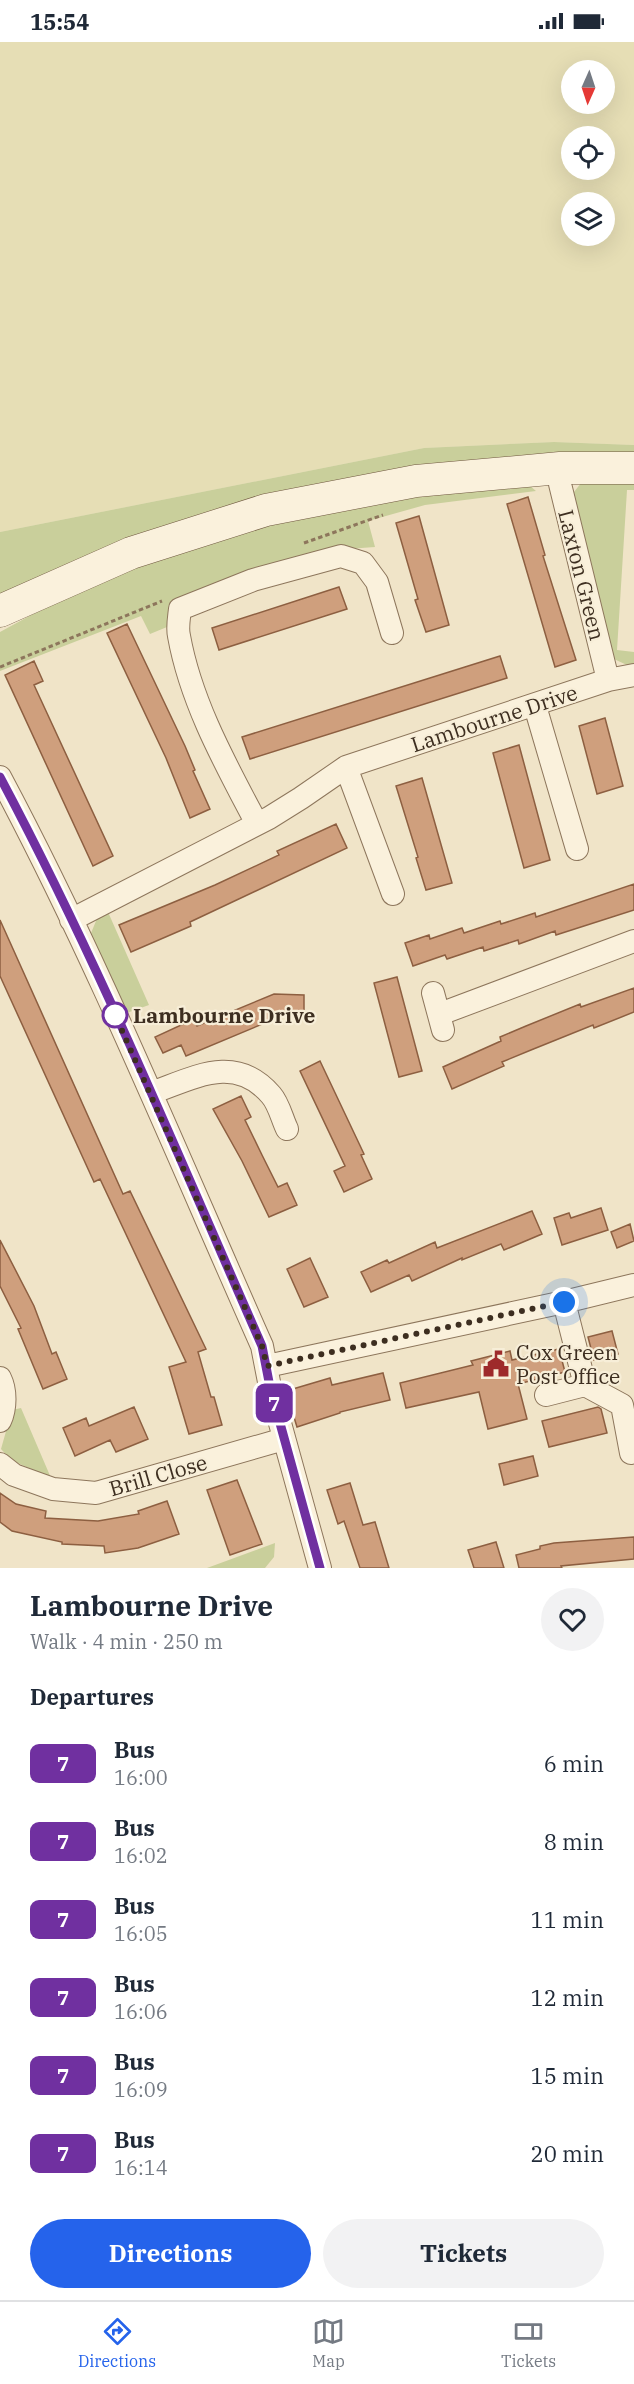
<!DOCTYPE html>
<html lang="en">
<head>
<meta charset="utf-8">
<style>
  :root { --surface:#fff; --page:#f2f2f3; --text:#1f2937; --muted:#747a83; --line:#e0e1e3; --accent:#2563eb }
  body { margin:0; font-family:"IBM Plex Serif",serif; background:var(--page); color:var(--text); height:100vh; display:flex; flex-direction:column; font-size:22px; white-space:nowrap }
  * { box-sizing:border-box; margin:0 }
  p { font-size:20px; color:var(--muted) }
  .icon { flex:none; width:33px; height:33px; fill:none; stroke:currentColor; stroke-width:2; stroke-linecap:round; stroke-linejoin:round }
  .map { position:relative; height:1526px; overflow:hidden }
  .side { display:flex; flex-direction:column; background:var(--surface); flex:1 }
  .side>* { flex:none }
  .badge { padding:0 12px; border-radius:9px; font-size:21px; line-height:39px }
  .needle { width:39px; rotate:183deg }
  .controls { position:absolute; left:561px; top:18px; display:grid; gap:12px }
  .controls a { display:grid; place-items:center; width:54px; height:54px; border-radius:50%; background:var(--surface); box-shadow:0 6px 24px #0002; font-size:30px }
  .you { position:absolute; width:30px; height:30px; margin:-15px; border:4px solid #fff; border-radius:50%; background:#1a73e8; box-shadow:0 0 0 9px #1a73e833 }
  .map>.badge { position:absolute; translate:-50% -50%; box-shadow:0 0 0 3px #fff }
  h2 { padding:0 30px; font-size:22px; line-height:54px }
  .round { display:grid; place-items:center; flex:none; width:63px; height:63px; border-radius:32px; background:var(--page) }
  .headline { display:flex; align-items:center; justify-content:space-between; height:102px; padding:0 30px }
  h1 { font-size:28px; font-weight:700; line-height:45px }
  .action { display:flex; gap:12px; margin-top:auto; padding:12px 30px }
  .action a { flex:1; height:69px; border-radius:36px; background:var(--accent); color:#fff; font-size:24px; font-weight:700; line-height:69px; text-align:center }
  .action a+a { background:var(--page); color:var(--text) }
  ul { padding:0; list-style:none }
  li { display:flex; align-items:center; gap:18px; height:78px; padding:0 30px }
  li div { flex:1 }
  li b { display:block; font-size:22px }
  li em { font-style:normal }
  li .badge { min-width:66px; font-weight:700; text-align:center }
  .status { display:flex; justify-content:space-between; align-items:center; height:42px; padding:0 30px; background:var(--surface); direction:ltr }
  .status svg { height:16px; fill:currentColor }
  .dock { display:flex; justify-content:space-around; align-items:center; height:84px; border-top:2px solid var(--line); background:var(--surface); font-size:16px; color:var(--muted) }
  .dock a { display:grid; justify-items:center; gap:3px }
  .dock .active { color:var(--accent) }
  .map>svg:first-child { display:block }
  .farmland { fill:#e6deb5; fill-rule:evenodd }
  .green { fill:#c9cf9b }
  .building { fill:#cf9f7d; stroke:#8d5f41; stroke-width:1.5 }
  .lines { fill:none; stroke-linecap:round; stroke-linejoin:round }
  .street-casing { stroke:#8d765c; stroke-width:24 }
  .secondary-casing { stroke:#6f573f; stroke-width:33 }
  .path { stroke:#8d765c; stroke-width:3; stroke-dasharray:4.5 3; stroke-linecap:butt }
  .street { stroke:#faf1dc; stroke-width:22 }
  .secondary { stroke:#faf1dc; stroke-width:32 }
  .line-casing { stroke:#fff; stroke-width:14 }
  .line { stroke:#7030a0; stroke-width:9 }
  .walk { stroke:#3d2e20; stroke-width:6; stroke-dasharray:0 10.8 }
  .stop-dot { fill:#fff; stroke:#7030a0; stroke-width:3 }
  .labels { text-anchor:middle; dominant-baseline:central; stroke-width:4.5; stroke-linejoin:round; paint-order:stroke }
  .street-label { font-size:21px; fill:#3d2e20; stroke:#f7eed8 }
  .stop-label { font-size:21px; font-weight:bold; fill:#3d2e20; stroke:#f7eed8; text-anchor:start }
  .poi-label { font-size:21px; fill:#3d2e20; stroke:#f7eed8; text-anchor:start }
</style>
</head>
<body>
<div class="status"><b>15:54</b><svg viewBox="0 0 49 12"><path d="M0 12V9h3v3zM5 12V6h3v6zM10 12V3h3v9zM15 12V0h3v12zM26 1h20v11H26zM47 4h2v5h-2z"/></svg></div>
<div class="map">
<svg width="634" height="1526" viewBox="0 0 634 1526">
  <rect width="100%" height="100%" fill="#f0e4c8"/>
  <path class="farmland" d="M0 0H634V403L554 400 424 406 0 490ZM572 28H604V62H572ZM572 94H604V128H572ZM572 160H604V194H572Z"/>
  <path class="green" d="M554 400 634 403V414L413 428 0 552V490L424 406Z
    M585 436 634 438V448H627L617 608 634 610V624H629L614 617 572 469 574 450Z
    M523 438 536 449 425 463 368 479 375 505 347 507 172 563 167 585 150 592 141 574 0 629V590L57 559 137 520 270 477Z
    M108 870 149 963 121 973 87 901 98 874Z
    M21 1366 51 1436 11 1418 1 1407 12 1368Z
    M275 1501 274 1515 265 1526H207Z"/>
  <path class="building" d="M528 455 545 513 543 514 576 618 555 625 507 462Z
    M419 474 449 583 426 590 415 558 418 557 396 481Z
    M339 545 347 567 219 608 212 586Z
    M127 582 185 704 195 728 193 729 210 767 190 776 166 716 107 591Z
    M500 614 507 636 250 717 242 695Z
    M34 619 43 639 34 643 113 814 93 824 5 633Z
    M605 676 623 744 597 752 579 684Z
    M519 703 550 818 524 826 493 711Z
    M422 736 452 841 426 848 416 816 418 815 396 744Z
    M336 782 347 806 190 880 191 884 131 910 119 883 215 843 279 813 277 809Z
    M634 842V868L556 893 555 889 519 902 518 898 484 909 483 905 447 917 445 913 413 924 405 901 429 893 430 897 462 886 464 891 500 879 501 882 535 871 536 875Z
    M0 878 123 1152 130 1149 206 1307 198 1310 211 1355H214L222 1383 189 1392 169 1325 186 1320 100 1137 94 1140 0 934Z
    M397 935 422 1029 399 1035 374 941Z
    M634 946V970L594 986 593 983 531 1008 502 1020 504 1024 452 1047 443 1025 501 999 500 995 526 984 580 962 581 965Z
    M274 952 304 953V974L284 973 186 1014 181 1003 163 1011 155 995 194 977 197 984Z
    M320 1019 364 1112 361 1113 372 1137 344 1150 334 1129 345 1124 300 1029Z
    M241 1054 251 1075 245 1078 262 1113 278 1145 287 1141 297 1163 269 1175 242 1119 213 1067Z
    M601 1166 608 1188 562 1203 554 1176 569 1171 571 1176Z
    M532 1169 542 1192 504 1208 501 1202 462 1218V1216L412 1239 409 1233 371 1250 361 1230 387 1218 389 1221 435 1200 437 1206Z
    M630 1182 634 1199 617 1206 611 1190Z
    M0 1198 34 1264 52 1312 56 1310 67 1337 43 1347 18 1287 21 1286 0 1244Z
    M310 1216 328 1255 304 1265 287 1227Z
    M612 1289 618 1312 594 1318 588 1295Z
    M559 1307 565 1330 518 1342 527 1377 488 1387 479 1350 406 1366 400 1341 473 1323 471 1319 510 1309 512 1318Z
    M383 1331 390 1358 340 1370V1371L297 1385 286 1349 330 1336 332 1343Z
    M134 1365 148 1397 116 1410 110 1398 75 1414 63 1386 86 1376 89 1384Z
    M598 1365 601 1367 607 1391 549 1405 542 1379Z
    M533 1414 538 1434 504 1443 499 1422Z
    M237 1438 262 1502 230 1513 207 1448Z
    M350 1441 363 1483 375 1480 389 1526H360L344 1479 338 1482 327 1448Z
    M0 1451 16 1462 46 1469 45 1476 98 1479 139 1472 138 1469 167 1459 179 1492 138 1506 105 1511 104 1504 62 1502V1500L12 1489 0 1480Z
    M634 1495V1517L561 1524 562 1526H519L516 1513 540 1507V1504L554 1501Z
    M496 1500 504 1526H474L468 1508Z"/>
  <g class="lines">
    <g class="street-casing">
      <path id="street" d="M560 426V442L608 638
        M535 664 577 807
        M346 725 393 852
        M0 735C98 919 177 1113 262 1304L270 1345 320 1526
        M257 782C226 723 191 661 179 594 177 586 179 576 180 567L253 538 341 514 363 521 377 540 392 591
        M71 878 269 776 301 756 346 725 608 638 634 633
        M433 951 443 988
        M440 972 634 899
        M151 1051C194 1036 235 1011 271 1053 279 1062 282 1077 287 1087
        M564 1260 585 1343 622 1363 631 1411
        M267 1324 564 1260 634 1243
        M0 1336C6 1348 6 1366 0 1379
        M546 1353 585 1343
        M0 1422 14 1433 53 1447 96 1451 284 1397"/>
    </g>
    <g class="secondary-casing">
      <path id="secondary" d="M0 569 131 511 266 468 416 439 560 426H634"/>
    </g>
    <path class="path" d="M304 501 383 473
      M0 625 162 559"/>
    <use href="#street" class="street"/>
    <use href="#secondary" class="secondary"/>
  </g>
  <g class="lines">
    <g class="line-casing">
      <path id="line" d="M0 735C98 919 178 1113 262 1304L270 1345 320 1526"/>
    </g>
    <use href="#line" class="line"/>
    <path class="walk" d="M115 973 112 966 262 1304 267 1324 564 1260"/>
  </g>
  <defs>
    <g id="civic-bare" transform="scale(2.07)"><path d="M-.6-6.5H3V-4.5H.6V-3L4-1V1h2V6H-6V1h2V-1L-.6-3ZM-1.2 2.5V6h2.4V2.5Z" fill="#9e2a2b" stroke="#f7eed8" stroke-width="2.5" paint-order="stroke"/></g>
  </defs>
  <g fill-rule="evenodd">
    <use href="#civic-bare" x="496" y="1322"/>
  </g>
  <circle class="stop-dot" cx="115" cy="973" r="12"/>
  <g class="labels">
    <g class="street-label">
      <text transform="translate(582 533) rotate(76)">Laxton Green</text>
      <text transform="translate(494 676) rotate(-18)">Lambourne Drive</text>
      <text transform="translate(158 1433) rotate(-16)">Brill Close</text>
    </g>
    <g class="stop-label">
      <text x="133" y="973">Lambourne Drive</text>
    </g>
    <g class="poi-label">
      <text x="516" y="1310">Cox Green<tspan x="516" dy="24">Post Office</tspan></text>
    </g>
  </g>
</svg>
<div class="controls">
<a><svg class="needle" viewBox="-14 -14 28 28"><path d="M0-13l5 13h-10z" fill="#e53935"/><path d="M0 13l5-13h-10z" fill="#747a83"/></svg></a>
<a><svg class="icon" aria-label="locate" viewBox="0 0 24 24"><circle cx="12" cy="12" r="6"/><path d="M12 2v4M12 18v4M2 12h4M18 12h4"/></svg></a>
<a><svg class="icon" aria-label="layers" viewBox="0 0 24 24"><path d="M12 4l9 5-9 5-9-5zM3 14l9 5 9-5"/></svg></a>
</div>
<div class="you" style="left:564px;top:1260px"></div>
<b class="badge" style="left:274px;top:1361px;background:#7030a0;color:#fff">7</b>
</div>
<section class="side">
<div class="headline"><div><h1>Lambourne Drive</h1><p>Walk · 4 min · 250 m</p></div><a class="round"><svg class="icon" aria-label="heart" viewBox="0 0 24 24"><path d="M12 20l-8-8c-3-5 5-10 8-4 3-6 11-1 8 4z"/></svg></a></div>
<h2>Departures</h2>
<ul>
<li><span class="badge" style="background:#7030a0;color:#fff">7</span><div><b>Bus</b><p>16:00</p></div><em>6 min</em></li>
<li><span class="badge" style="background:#7030a0;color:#fff">7</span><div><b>Bus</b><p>16:02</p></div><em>8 min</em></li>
<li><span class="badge" style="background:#7030a0;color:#fff">7</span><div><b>Bus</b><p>16:05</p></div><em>11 min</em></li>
<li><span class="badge" style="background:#7030a0;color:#fff">7</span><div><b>Bus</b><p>16:06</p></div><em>12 min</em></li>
<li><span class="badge" style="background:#7030a0;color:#fff">7</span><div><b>Bus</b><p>16:09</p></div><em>15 min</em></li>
<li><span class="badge" style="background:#7030a0;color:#fff">7</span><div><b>Bus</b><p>16:14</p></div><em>20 min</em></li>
</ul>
<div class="action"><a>Directions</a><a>Tickets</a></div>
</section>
<nav class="dock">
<a class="active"><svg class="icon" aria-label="directions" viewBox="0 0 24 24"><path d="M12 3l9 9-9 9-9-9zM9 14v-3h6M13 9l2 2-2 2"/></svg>Directions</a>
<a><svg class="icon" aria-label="map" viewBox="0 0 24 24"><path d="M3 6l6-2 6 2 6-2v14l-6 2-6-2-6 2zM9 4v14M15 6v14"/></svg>Map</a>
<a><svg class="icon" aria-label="tickets" viewBox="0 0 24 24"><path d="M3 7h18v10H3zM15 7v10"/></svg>Tickets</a>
</nav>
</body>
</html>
